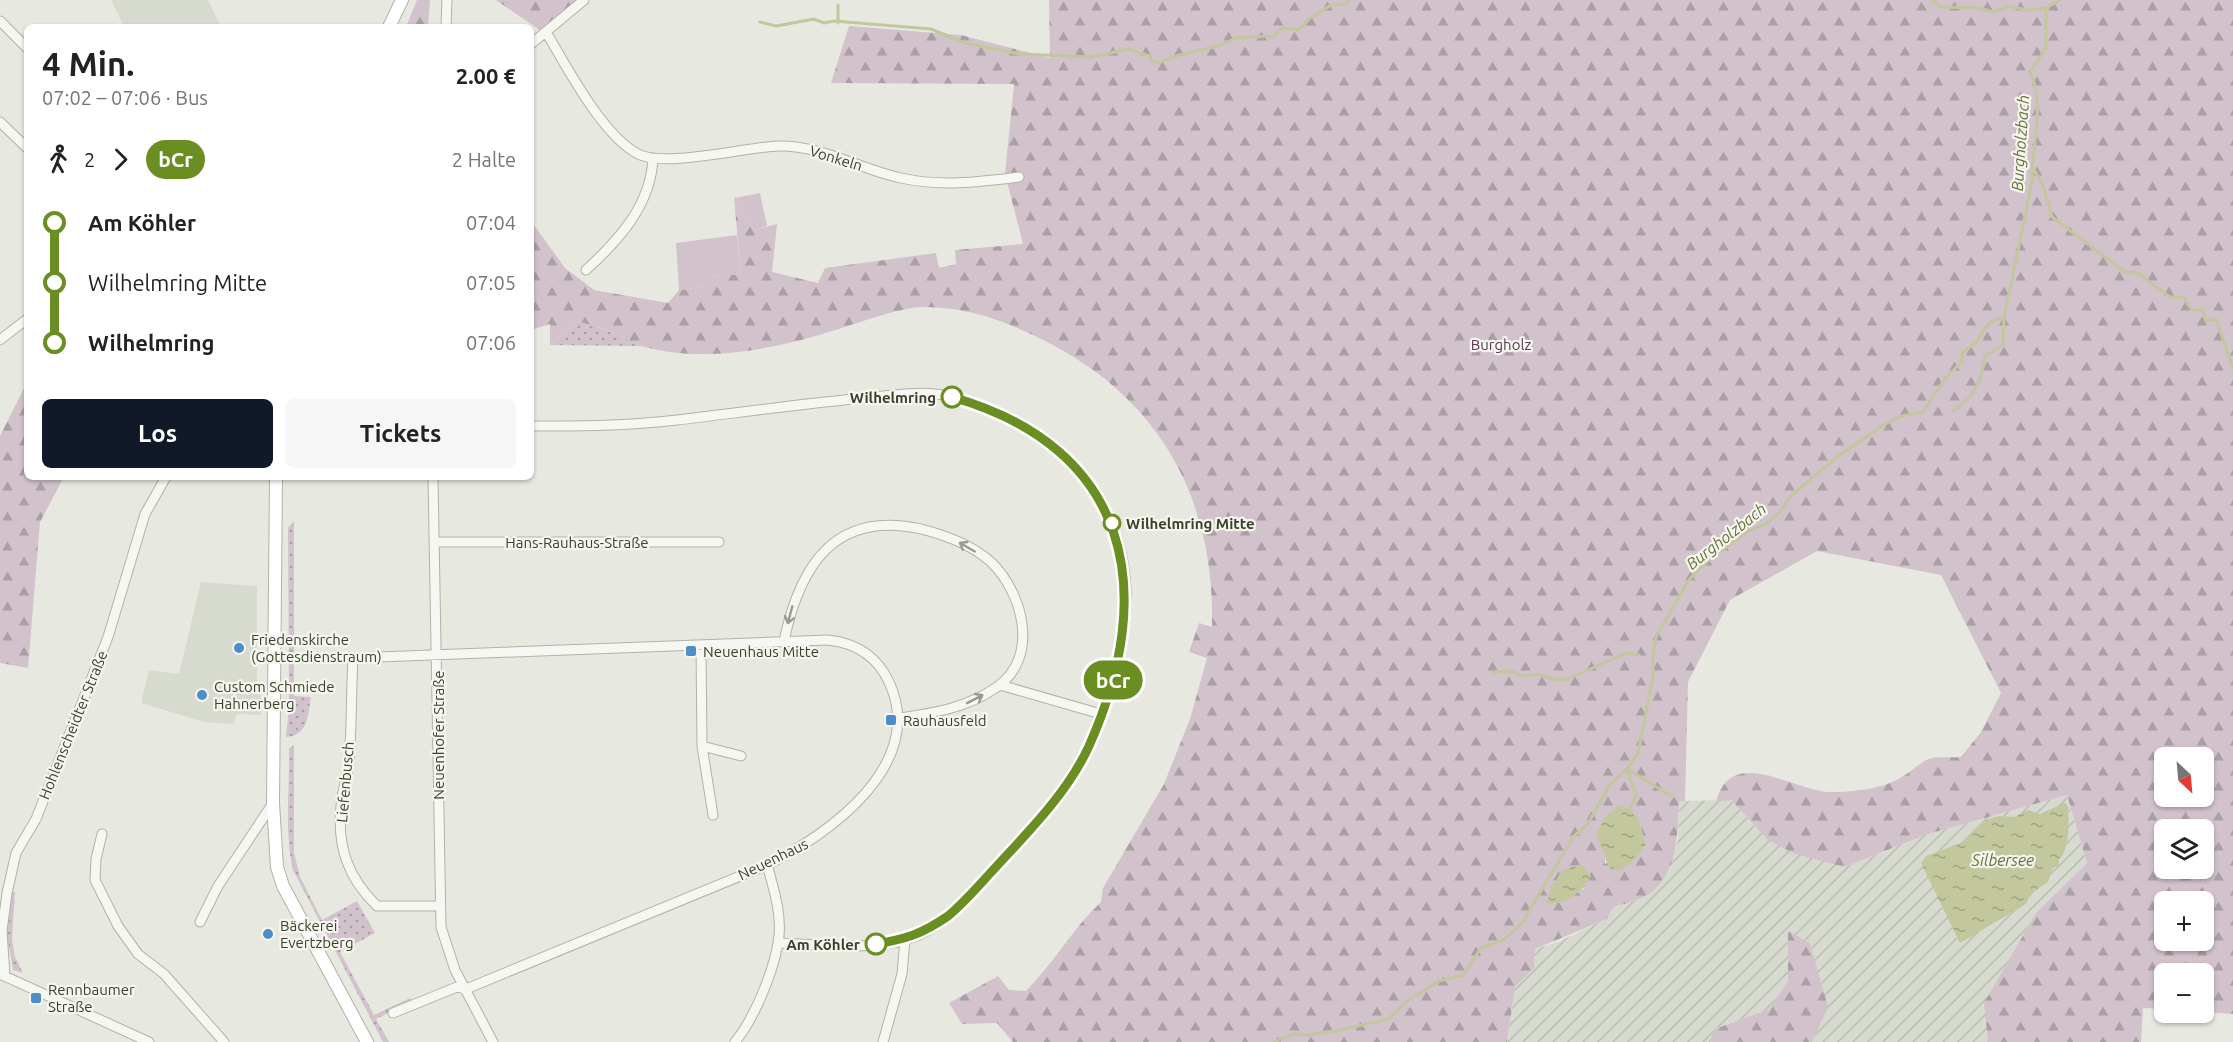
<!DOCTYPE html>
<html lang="de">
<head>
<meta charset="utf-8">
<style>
  :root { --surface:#fff; --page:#f6f6f6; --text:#222; --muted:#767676; --accent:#111827 }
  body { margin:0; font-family:Ubuntu,sans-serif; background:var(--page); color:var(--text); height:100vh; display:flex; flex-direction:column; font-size:22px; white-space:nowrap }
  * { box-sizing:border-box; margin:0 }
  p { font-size:20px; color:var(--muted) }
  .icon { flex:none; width:33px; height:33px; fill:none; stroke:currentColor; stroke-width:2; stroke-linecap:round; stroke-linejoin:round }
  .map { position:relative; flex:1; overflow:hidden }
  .panel { position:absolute; left:24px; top:24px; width:510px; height:456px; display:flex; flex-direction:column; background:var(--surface); border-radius:9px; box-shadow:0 2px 4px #0004 }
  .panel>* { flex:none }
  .badge { padding:0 12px; border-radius:20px; font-size:21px; line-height:39px }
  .needle { width:39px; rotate:154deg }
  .controls { position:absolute; left:2154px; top:747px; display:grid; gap:12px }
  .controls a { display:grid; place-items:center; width:60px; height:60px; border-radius:9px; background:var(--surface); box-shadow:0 2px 4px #0004; font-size:30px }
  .map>.badge { position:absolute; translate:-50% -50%; box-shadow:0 0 0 3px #fff }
  .legs { display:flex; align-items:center; gap:9px; height:66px; padding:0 18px; font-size:20px }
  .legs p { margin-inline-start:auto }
  .summary { display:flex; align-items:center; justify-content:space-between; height:102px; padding:0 18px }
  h1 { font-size:33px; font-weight:700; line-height:45px }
  .primary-button { display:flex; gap:12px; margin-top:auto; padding:12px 18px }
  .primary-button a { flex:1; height:69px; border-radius:9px; background:var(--accent); color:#fff; font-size:24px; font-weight:700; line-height:69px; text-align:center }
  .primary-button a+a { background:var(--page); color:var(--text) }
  ul { padding:0 18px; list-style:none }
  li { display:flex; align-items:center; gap:21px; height:60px; font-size:22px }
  li i { display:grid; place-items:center; width:9px; height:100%; margin:0 8px; background:currentColor }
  li i::after { content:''; width:15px; height:15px; margin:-8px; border:4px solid; border-radius:50%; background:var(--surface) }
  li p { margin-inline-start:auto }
  li:first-child i { background:linear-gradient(#0000 50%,currentColor 0) }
  li:last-child i { background:linear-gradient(currentColor 50%,#0000 0) }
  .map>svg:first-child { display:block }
  .built { fill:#d7dbcf }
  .industrial { fill:url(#industrial-furrows) }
  .grass { fill:url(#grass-dots) }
  .forest { fill:url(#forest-firs); fill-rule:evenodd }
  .green { fill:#d2c2cc }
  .water { fill:url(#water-ripples) }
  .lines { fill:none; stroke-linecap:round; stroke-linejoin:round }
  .stream { stroke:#c2c79d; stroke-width:3 }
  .minor-casing { stroke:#b0b3a6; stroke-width:11 }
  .secondary-casing { stroke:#b0b3a6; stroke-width:14 }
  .minor { stroke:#f6f7f3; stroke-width:9 }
  .secondary { stroke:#fff; stroke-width:12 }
  .oneway { stroke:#989c8e }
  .line-1-casing { stroke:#fff; stroke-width:14 }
  .line-1 { stroke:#6b8e23; stroke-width:9 }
  .stop-1-dot { fill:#fff; stroke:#6b8e23; stroke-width:3 }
  .poi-dot { fill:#4b8ec8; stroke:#f5f6f0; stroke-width:2 }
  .labels { text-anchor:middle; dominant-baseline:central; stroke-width:4.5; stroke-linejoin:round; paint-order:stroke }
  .street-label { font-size:15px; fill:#3a402a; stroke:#f5f6f0 }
  .park-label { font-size:15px; fill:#5b384c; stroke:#f5f6f0 }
  .stop-label { font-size:15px; font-weight:bold; fill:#3a402a; stroke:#f5f6f0; text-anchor:end }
  .poi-label { font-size:15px; fill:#3a402a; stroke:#f5f6f0; text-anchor:start }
  .water-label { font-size:16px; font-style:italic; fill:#687235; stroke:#f5f6f0 }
</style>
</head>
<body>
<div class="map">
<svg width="2233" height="1042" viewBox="0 0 2233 1042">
  <defs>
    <pattern id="industrial-furrows" width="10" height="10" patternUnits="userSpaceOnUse" patternTransform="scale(1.5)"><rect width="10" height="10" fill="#d7dbcf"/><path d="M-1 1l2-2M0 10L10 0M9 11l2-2" fill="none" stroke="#b9bdb2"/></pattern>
    <pattern id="grass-dots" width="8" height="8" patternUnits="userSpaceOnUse" patternTransform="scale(1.5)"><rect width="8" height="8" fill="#d2c2cc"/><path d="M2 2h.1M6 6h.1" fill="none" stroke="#ab9fa6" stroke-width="1.8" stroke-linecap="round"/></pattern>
    <pattern id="forest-firs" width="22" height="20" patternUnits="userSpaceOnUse" patternTransform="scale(1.5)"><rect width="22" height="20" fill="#d2c2cc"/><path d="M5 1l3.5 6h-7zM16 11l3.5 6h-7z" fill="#ab9fa6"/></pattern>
    <pattern id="water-ripples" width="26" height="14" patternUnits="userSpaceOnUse" patternTransform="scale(1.5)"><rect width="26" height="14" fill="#c2c79d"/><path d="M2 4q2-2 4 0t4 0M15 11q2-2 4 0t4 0" fill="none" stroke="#9fa380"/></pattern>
  </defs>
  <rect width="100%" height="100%" fill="#e7e9e1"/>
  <path class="built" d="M111 0H208L221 27H124Z
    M201 582 257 586V685L261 686V715L237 714 233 724 204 722 141 703 149 670 179 674Z"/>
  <path class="industrial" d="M2067 795 2087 863 2036 913 1985 1003 1988 1042H1812L1827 1007 1810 943 1788 932V981L1769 1009 1715 1029 1709 1042H1507L1515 987 1534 968 1535 949 1558 942 1606 919 1613 907 1638 900 1655 889 1667 871 1678 840 1679 801 1731 800 1768 840 1844 867 1928 834Z"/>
  <path class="grass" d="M578 321 610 331 641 346 550 345Z
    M294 521V696L311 697C308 715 308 736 286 737L289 708 288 528Z
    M294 745V853L300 877 322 920 357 901 375 933 340 952 374 1015 410 998 411 1002 376 1019 389 1042H383L293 870C284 830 290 789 289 749Z
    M11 891 15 892 12 940 15 957 23 973 13 970 7 935Z"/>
  <path class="forest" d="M417 0H430L428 27H406Z
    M496 0H580L541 31Z
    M1049 0H2233V1014L2204 1012V974H2164V1009L2143 1008 2141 1042H1988L1984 1003 2036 913 2087 863 2067 795 1928 834 1844 867 1795 854 1768 840 1731 800 1716 802C1731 743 1795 792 1831 792 1853 792 1883 789 1902 777 1911 772 1919 763 1929 759 1937 756 1951 758 1961 757L1981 732 2001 693 1941 575 1817 551 1730 600 1688 682 1685 801H1679C1678 830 1678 867 1655 889 1644 900 1627 903 1613 907L1607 919 1535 949 1534 968 1515 987 1507 1042H1013L997 1023 962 1024 949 1003 998 976 1009 990 1026 991C1054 963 1072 929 1101 902L1103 888 1164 784 1190 719 1207 658 1189 652 1199 623 1212 627C1215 495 1157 394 1037 337 1000 319 965 307 924 307 902 306 844 328 819 335 764 351 702 362 645 347 634 344 623 337 612 332 601 327 589 325 578 321L550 345V324L531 330V221L565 268 594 290 668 303 679 290 709 286V276L741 274 734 198 754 230 777 224 772 272 818 283 825 268 936 253 939 268 956 264 955 250 1023 244 1005 174 1014 84 831 83 849 26 961 35 1050 58ZM2164 758H2204V796H2164ZM1637 816 1646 844 1605 864V857ZM2164 830H2204V868H2164ZM1562 871 1585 888 1554 904 1552 883 1556 881ZM2164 902H2204V940H2164Z
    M27 382V477H64L40 522 28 668 0 663V436Z
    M1788 931 1810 943 1828 1007 1812 1042H1709L1715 1029 1769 1009 1788 981Z"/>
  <path class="green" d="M760 193 767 226 754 230 734 198Z
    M737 235 741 274 710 276 709 286 679 290 676 243Z"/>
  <path class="water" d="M2065 803 2068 806C2069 822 2070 849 2059 859V866L2053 868 2048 882 2030 894 2026 904 1960 943 1921 863 1926 856 1961 843 1985 820 1999 816 2014 817 2028 810 2040 814Z
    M1622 805 1637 816 1646 844C1637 859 1611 888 1605 856 1604 850 1599 845 1598 838 1596 825 1610 809 1622 805Z
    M1577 865 1583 866 1591 876C1585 891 1563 907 1547 903L1552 883 1556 881 1561 871Z"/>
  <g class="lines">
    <path class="stream" d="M1932 0 1941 7 1979 8 1993 12 2010 6 2026 10 2046 8
      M760 22 776 26 814 19 824 23 834 21 931 29 965 43 1020 54 1093 57 1128 49 1150 56 1152 61 1159 63C1181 50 1215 52 1237 37 1250 40 1260 34 1273 37L1282 28 1299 30 1310 18 1331 5 1346 4 1350 0
      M838 23V5
      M2033 168 2043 186 2052 217 2125 272 2138 273 2171 298 2183 297 2192 310H2203L2206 321 2216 319 2233 368
      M1953 411C1974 398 1982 380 1985 356L2003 345 2004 318
      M1493 672 1513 671 1521 676 1538 674 1555 680 1568 679 1626 653 1639 655
      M1627 769 1673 797
      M1627 769 1636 795 1630 809
      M1274 1042 1293 1034 1307 1035 1341 1030 1388 1019 1407 1001 1439 981 1463 975 1481 948 1505 939 1522 923 1573 837 1587 825 1609 786 1627 769 1638 753 1653 677V654L1656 637 1688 581 1710 559 1747 532 1767 523 1782 510 1791 496 1837 457 1885 424 1902 416 1923 412 1946 377 1962 362V353C1966 349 1973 346 1977 341 1986 329 1986 320 2004 318L2032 182C2031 146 2046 105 2030 72L2046 48V8L2060 0"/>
    <g class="minor-casing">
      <path id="minor" d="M0 21 27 48
        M446 27 447 0
        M546 32C567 67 602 135 638 154 664 168 747 147 778 146 820 145 860 169 901 178 941 187 979 182 1019 177
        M531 44 584 0
        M0 122 27 148
        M586 270C619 240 651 205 653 158
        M0 340 27 319
        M531 426C580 426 628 426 677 420 735 413 794 405 853 399 888 396 925 388 960 399 1048 426 1123 494 1126 591 1126 606 1123 621 1121 635 1116 674 1105 716 1086 750 1064 791 1034 827 1002 861 974 890 946 929 905 940 865 951 819 944 778 943
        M433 477 441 927 455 970 493 1042
        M434 542H719
        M784 641C800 565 835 510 921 529 945 535 972 545 991 562 1023 593 1040 657 997 687 967 708 934 713 899 718
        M701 645 702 746
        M1000 685 1101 714
        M713 815 702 746 741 756
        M102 834 96 859 95 880 118 926 138 954 164 974 224 1042
        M200 922 218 886 273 803
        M0 974 149 1042
        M5 976 2 931 7 893 16 853 36 819 108 637 145 514 166 477
        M393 1013 457 987 466 989 767 865C830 834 927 764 889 682 877 656 856 643 828 640L353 658C351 692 352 726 349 760 348 775 342 790 341 806 337 847 348 878 377 906H439
        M735 1042C754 1019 773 973 778 943 783 918 774 889 767 865
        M883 1042 902 974 905 940"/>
    </g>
    <g class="secondary-casing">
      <path id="secondary" d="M389 27 402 0
        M276 477 273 803 277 867 283 886 367 1042"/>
    </g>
    <use href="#minor" class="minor"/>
    <use href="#secondary" class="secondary"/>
  </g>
  <defs><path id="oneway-shaft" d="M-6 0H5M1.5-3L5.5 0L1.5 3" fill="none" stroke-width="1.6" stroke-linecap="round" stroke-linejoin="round" transform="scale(1.5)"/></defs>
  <g class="oneway">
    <use href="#oneway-shaft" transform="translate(967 547) rotate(-150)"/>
    <use href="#oneway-shaft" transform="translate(790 615) rotate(105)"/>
    <use href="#oneway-shaft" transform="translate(975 699) rotate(-27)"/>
  </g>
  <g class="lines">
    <g class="line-1-casing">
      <path id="line-1" d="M876 944C906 939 922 934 948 916 965 902 980 884 995 868 1029 831 1068 792 1089 746 1159 590 1130 448 952 397"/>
    </g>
    <use href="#line-1" class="line-1"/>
  </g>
  <g class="stop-1-dot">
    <circle cx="952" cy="397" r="10"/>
    <circle cx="1112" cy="523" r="8"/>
    <circle cx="876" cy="944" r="10"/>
  </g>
  <g class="poi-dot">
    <circle cx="239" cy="648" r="6"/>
    <rect x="685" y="645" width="12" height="12" rx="3"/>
    <circle cx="202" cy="695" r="6"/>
    <rect x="885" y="714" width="12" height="12" rx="3"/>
    <circle cx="268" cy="934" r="6"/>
    <rect x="30" y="992" width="12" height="12" rx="3"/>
  </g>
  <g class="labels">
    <g class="street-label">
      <text transform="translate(836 158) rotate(17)">Vonkeln</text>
      <text x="577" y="542">Hans-Rauhaus-Straße</text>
      <text transform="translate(73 725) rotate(-68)">Hohlenscheidter Straße</text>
      <text transform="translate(438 735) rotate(-90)">Neuenhofer Straße</text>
      <text transform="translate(345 782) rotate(-85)">Liefenbusch</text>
      <text transform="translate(773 859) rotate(-26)">Neuenhaus</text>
    </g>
    <g class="park-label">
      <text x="1501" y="344">Burgholz</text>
    </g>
    <g class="stop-label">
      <text x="936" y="397">Wilhelmring</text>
      <text x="1126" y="523" text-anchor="start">Wilhelmring Mitte</text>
      <text x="860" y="944">Am Köhler</text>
    </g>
    <g class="poi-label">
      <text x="251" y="639">Friedenskirche<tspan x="251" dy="17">(Gottesdienstraum)</tspan></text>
      <text x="703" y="651">Neuenhaus Mitte</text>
      <text x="214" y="686">Custom Schmiede<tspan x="214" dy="17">Hahnerberg</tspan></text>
      <text x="903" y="720">Rauhausfeld</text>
      <text x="280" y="925">Bäckerei<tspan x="280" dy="17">Evertzberg</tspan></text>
      <text x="48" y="989">Rennbaumer<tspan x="48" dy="17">Straße</tspan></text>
    </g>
    <g class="water-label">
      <text transform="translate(2020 143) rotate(-86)">Burgholzbach</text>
      <text transform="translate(1726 536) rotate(-38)">Burgholzbach</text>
      <text x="2003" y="860">Silbersee</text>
    </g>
  </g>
</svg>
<div class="controls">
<a><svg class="needle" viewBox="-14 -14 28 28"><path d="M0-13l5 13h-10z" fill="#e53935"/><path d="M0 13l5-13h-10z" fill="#767676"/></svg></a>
<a><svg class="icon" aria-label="layers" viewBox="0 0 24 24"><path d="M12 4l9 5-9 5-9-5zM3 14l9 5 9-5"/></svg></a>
<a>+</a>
<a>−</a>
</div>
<b class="badge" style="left:1113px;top:680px;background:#6b8e23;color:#fff">bCr</b>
<section class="panel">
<div class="summary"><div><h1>4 Min.</h1><p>07:02 – 07:06 · Bus</p></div><b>2.00 €</b></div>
<div class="legs"><svg class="icon" aria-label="walk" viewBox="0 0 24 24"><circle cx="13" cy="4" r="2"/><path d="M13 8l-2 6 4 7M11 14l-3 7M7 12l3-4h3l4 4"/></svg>2<svg class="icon" aria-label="forward" viewBox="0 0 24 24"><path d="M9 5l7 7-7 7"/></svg><b class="badge" style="background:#6b8e23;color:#fff">bCr</b><p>2 Halte</p></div>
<ul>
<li><i style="color:#6b8e23"></i><b>Am Köhler</b><p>07:04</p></li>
<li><i style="color:#6b8e23"></i><span>Wilhelmring Mitte</span><p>07:05</p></li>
<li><i style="color:#6b8e23"></i><b>Wilhelmring</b><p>07:06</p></li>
</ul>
<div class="primary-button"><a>Los</a><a>Tickets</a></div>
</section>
</div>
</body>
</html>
